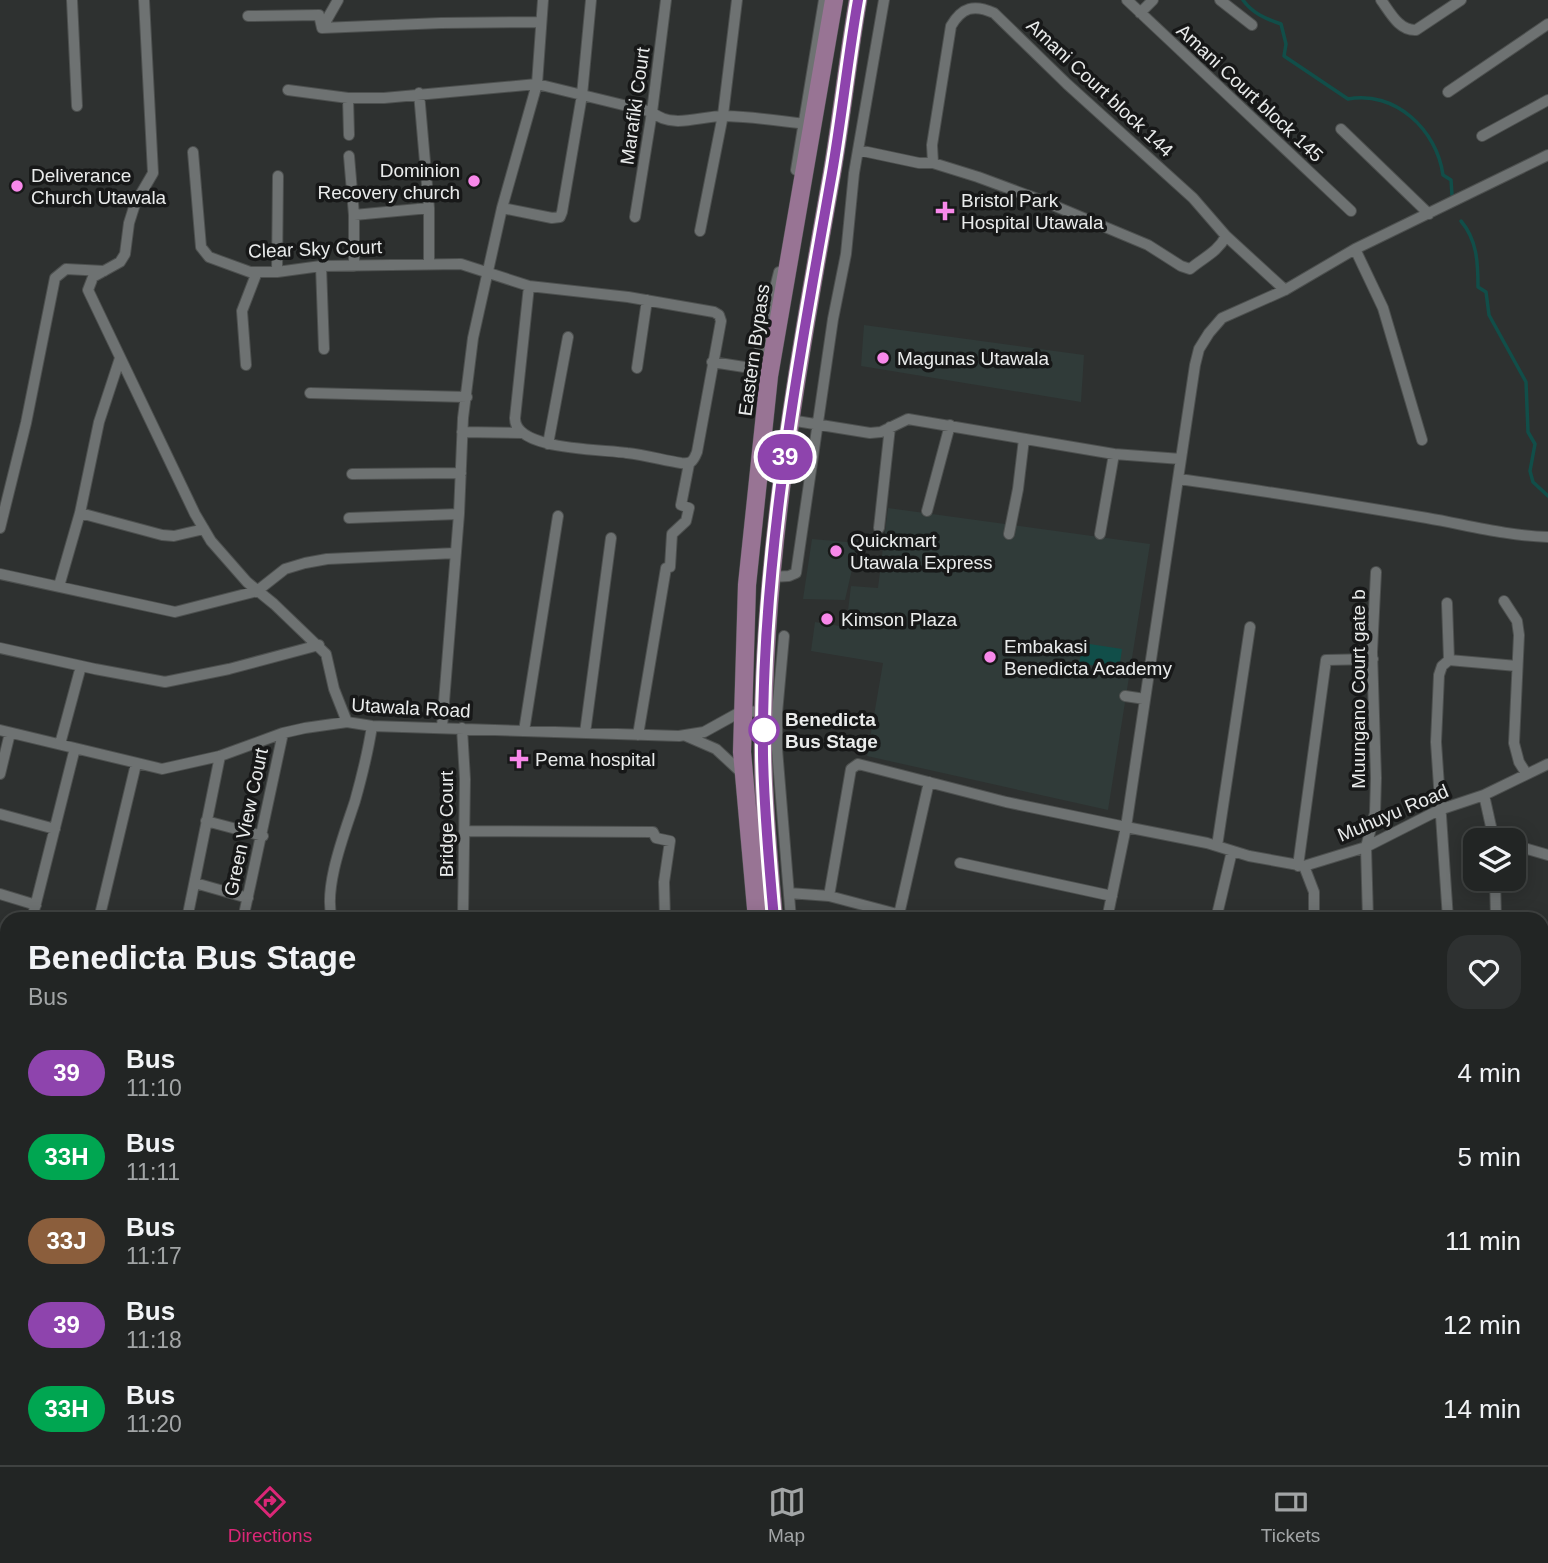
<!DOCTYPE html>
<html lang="en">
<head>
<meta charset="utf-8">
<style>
  :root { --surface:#222524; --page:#2e3131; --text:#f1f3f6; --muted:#a2a5a6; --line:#3f4241; --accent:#db2777 }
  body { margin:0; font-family:Helvetica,sans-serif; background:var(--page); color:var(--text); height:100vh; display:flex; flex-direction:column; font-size:26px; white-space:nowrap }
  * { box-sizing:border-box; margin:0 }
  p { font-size:23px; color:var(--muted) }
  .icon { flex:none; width:38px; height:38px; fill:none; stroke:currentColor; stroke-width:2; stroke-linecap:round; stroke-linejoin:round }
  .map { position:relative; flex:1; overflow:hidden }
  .details { position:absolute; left:0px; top:912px; width:1549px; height:555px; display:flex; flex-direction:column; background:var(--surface); border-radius:21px 21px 0 0; box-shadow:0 4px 18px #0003,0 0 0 2px var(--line) }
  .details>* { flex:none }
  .badge { padding:0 14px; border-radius:23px; font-size:24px; line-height:46px }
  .buttons { position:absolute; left:1463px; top:828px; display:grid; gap:14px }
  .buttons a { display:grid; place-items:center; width:63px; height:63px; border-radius:14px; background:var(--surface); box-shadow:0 4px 18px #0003,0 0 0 2px var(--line); font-size:35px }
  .map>.badge { position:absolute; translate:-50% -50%; box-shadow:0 0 0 4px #fff }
  .round { display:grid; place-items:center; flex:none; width:74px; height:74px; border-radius:21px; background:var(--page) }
  .overview { display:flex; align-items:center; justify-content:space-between; height:119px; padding:0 28px }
  h1 { font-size:33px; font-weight:600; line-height:52px }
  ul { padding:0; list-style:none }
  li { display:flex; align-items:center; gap:21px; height:84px; padding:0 28px }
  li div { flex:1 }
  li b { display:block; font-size:26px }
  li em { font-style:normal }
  li .badge { min-width:77px; font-weight:700; text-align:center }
  .tabs { display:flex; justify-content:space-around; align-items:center; height:98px; border-top:2px solid var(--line); background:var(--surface); font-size:19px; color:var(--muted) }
  .tabs a { display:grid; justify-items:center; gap:4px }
  .tabs .selected { color:var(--accent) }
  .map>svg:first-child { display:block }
  .built { fill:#303b39 }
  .water { fill:#114e49 }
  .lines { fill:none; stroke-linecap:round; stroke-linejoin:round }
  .stream { stroke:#114e49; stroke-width:3.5 }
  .minor-casing { stroke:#4d504f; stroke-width:12 }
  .tertiary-casing { stroke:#4d504f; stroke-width:16 }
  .primary-casing { stroke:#4d504f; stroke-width:19 }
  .minor { stroke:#6e7272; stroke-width:10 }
  .tertiary { stroke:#6e7272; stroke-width:14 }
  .primary { stroke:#987494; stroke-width:18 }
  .line-casing { stroke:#fff; stroke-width:16 }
  .line { stroke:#8e44ad; stroke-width:10 }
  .poi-dot { fill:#f888ea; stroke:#171818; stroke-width:2.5 }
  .stop-dot { fill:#fff; stroke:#8e44ad; stroke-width:3.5 }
  .labels { text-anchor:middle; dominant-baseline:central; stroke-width:7; stroke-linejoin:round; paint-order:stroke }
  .street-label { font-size:19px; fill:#e9ebeb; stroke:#171818 }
  .poi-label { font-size:19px; fill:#e9ebeb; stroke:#171818; text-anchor:start }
  .stop-label { font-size:19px; font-weight:bold; fill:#e9ebeb; stroke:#171818; text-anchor:start }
</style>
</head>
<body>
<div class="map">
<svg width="1548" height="1465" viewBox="0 0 1548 1465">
  <rect width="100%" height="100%" fill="#2e3130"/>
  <path class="built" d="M864 325 1084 355 1081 402 861 366Z
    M888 508 1150 544 1108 810 867 756 883 663 811 651 815 622 846 627 851 586 878 588Z
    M812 539 858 543 845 600 803 599Z"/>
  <path class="water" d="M1083 643 1122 649 1119 670 1079 663Z"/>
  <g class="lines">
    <path class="stream" d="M1243 0C1252 13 1266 19 1281 24L1286 44 1284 56 1348 99C1395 90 1437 130 1443 175L1451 180 1452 195
      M1461 221C1477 240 1478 262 1478 287L1486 292 1489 315 1526 382 1528 432 1535 444 1530 471 1533 482 1548 496"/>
    <g class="minor-casing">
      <path id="minor" d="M72 0 77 106
        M144 0 153 173 135 204 129 223 125 254 120 262 93 277 88 290 195 514 211 541 247 582 274 604 326 654 334 689 347 722
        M1127 0 1351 211
        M1220 0 1252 25
        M1381 0C1390 12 1399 31 1416 30L1461 0
        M1140 13 1153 0
        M248 16 319 15 322 28 441 23 541 22
        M322 28 338 0
        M288 90 348 98H384L537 84 652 112C673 130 702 115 726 116 755 117 784 121 813 125
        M1448 92 1548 24
        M419 93 429 208V263
        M348 98 349 135
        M1341 129 1429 214
        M1482 136 1548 100
        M858 150 919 163H933L978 177 1043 201 1148 245 1181 266 1190 269C1204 257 1217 253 1226 236
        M193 152 201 247 209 257 250 272H277L321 266 461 264 529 286 628 297 714 312 719 315 721 321 697 452C693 462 691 464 681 463 663 460 645 455 627 453 605 449 514 451 515 418L529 286
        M1548 155 1355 249 1285 290 1222 318 1209 333 1199 349 1195 365 1126 827 1207 843 1249 856 1304 866 1366 847 1439 810 1484 795 1548 764
        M349 156 354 215V266
        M933 163 932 145 951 26C962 7 974 4 994 13L1067 84 1193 198 1226 236 1285 290
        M796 170 824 0
        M502 208 552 218 560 217 562 212 582 95 591 0
        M354 215 429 208
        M635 217 652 112 666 0
        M700 231 723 115 737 0
        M1355 249 1383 308 1422 440
        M321 266 324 349
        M277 272 278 176
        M712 362 751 368 759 375
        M246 365 242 311 257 272
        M637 368 647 300
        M754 371 779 272
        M310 393 467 397
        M790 420 870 433 881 432 908 419 1114 454 1181 459
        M462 432 522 433
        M548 444 568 337
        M352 474 461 473
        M1178 479C1261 490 1344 504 1427 518 1467 525 1508 536 1548 537
        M927 511 950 425
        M80 513 162 535 174 536 204 529
        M349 518 459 514
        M0 528 26 423 55 278 66 269 104 271
        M879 528 890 427
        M1009 534 1018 489 1024 439
        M1100 534 1114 454
        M0 574 175 612 257 591 285 569 305 563 327 559 456 553
        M772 577 789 576 796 573 833 319 846 254 854 173 884 0
        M59 586 80 513 99 422 120 358
        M1504 601 1517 621 1519 635 1514 743 1519 762 1526 773
        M1447 603 1449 660
        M784 636 777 713V749L791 919
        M0 648 95 669 165 682 229 669 319 645
        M1449 660 1517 666
        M1125 696 1145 699
        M442 727 459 514 463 418 473 338 502 208 537 84 543 0
        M462 728 465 779 463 915 467 919
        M0 730 162 769 220 756 283 733 305 728 347 722 372 726 679 736 704 732 742 711 764 712
        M524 731 558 516
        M585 733 611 538
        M638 735 666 568 670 567 672 534 686 521 689 508 681 505 689 464
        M686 736 716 749 744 775
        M60 744 81 666
        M0 774 10 733
        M1484 795 1494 840
        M0 814 55 829
        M206 821 263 836
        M464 831 653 832 656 838 670 841 664 882 665 919
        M1514 845 1548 855
        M1217 846 1250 627
        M960 863 1112 896
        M1298 866 1326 660 1373 659
        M1304 866 1314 892V919
        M1495 878 1496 919
        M195 883 248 898
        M789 893 829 896 916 919
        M0 894 36 905
        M829 896 851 769 858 764 1006 802 1126 827 1107 919
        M32 919 75 748
        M99 919 136 764
        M187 919 220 756
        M243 919 283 733
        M332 919C323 887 345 832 355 801 362 776 368 752 372 726
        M898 919 929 782
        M1216 919 1232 851
        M1368 919 1366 847 1375 813 1376 778 1372 652 1376 572
        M1448 919 1436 742 1439 675 1442 666 1449 660
        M1542 956 1548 957
        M2 1023 7 1005
        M0 1141 7 1143
        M1542 1242 1548 1241
        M0 1271 7 1239
        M1542 1427 1548 1425
        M0 1444 7 1445
        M80 1460 109 1465
        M1024 1460 1025 1465
        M1390 1460 1392 1465
        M32 1465 33 1460
        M338 1465 339 1460
        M556 1465 560 1460
        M1231 1465 1246 1460
        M1425 1465 1442 1460"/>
    </g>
    <g class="tertiary-casing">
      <path id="tertiary" d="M0 1023 7 1024"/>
    </g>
    <g class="primary-casing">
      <path id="primary" d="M757 919 742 752 747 585 769 376 834 0
        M774 919C769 864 764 810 763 755 762 559 798 365 832 173 842 115 848 57 858 0
        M846 1460 847 1465
        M867 1460 868 1465"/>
    </g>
    <use href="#minor" class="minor"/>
    <use href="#tertiary" class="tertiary"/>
    <use href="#primary" class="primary"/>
  </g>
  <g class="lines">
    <g class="line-casing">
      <path id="line" d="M774 919C769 864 764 810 763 755 761 559 798 365 832 173 842 115 848 57 858 0"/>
    </g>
    <use href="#line" class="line"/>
  </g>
  <g class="poi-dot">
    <circle cx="474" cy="181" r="7"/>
    <circle cx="17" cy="186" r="7"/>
    <path d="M941.5 200.5h7v7h7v7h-7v7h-7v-7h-7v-7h7z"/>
    <circle cx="883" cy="358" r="7"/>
    <circle cx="836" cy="551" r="7"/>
    <circle cx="827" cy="619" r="7"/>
    <circle cx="990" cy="657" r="7"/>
    <path d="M515.5 748.5h7v7h7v7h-7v7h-7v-7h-7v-7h7z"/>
  </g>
  <circle class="stop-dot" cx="764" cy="730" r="14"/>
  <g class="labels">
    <g class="street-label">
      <text transform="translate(1100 88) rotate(43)">Amani Court block 144</text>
      <text transform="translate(1250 93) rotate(43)">Amani Court block 145</text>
      <text transform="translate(635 106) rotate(-82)">Marafiki Court</text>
      <text transform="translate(315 249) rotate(-2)">Clear Sky Court</text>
      <text transform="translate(754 350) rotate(-82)">Eastern Bypass</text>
      <text transform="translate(1358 689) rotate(-90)">Muungano Court gate b</text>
      <text transform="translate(411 708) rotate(3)">Utawala Road</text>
      <text transform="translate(1393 813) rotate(-23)">Muhuyu Road</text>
      <text transform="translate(246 822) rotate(-78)">Green View Court</text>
      <text transform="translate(446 824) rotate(-90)">Bridge Court</text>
    </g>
    <g class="poi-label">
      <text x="460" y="170" text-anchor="end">Dominion<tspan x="460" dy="22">Recovery church</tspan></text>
      <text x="31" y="175">Deliverance<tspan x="31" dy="22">Church Utawala</tspan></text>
      <text x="961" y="200">Bristol Park<tspan x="961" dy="22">Hospital Utawala</tspan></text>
      <text x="897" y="358">Magunas Utawala</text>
      <text x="850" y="540">Quickmart<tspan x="850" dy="22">Utawala Express</tspan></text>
      <text x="841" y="619">Kimson Plaza</text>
      <text x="1004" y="646">Embakasi<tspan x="1004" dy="22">Benedicta Academy</tspan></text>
      <text x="535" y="759">Pema hospital</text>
    </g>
    <g class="stop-label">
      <text x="785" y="719">Benedicta<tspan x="785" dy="22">Bus Stage</tspan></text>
    </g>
  </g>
</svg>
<div class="buttons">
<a><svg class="icon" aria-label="layers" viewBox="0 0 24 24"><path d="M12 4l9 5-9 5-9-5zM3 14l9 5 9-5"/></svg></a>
</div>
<b class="badge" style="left:785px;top:457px;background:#8e44ad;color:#fff">39</b>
<section class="details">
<div class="overview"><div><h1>Benedicta Bus Stage</h1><p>Bus</p></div><a class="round"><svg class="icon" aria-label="heart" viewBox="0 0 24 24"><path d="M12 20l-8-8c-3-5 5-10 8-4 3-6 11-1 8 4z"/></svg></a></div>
<ul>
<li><span class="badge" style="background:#8e44ad;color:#fff">39</span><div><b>Bus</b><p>11:10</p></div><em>4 min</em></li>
<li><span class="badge" style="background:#00a651;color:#fff">33H</span><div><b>Bus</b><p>11:11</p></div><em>5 min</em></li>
<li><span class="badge" style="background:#8b5e3c;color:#fff">33J</span><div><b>Bus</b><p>11:17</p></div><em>11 min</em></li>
<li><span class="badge" style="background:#8e44ad;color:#fff">39</span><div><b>Bus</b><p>11:18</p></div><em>12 min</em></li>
<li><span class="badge" style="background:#00a651;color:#fff">33H</span><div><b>Bus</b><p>11:20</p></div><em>14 min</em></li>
</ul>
</section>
</div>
<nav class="tabs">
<a class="selected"><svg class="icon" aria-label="directions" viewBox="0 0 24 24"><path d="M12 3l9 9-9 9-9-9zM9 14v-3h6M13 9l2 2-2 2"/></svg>Directions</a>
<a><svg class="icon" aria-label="map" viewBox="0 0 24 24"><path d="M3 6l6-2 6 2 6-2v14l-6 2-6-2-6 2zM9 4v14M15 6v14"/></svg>Map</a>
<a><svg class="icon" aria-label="tickets" viewBox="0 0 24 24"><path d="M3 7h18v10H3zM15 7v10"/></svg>Tickets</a>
</nav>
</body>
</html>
